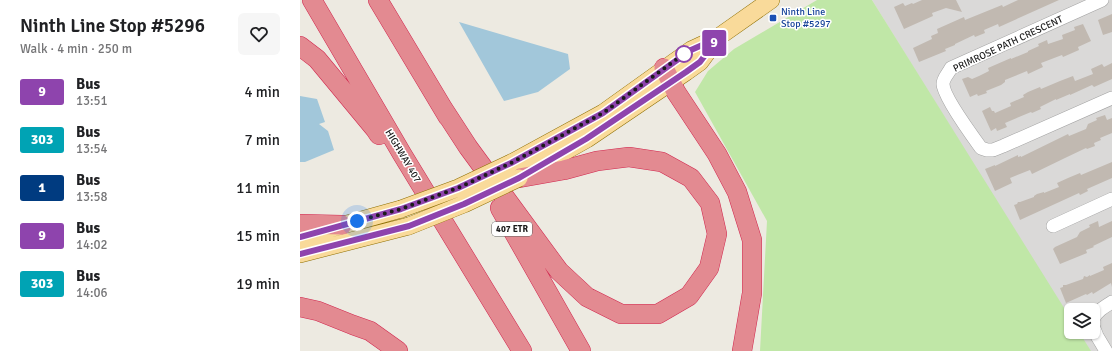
<!DOCTYPE html>
<html lang="en">
<head>
<meta charset="utf-8">
<style>
  :root { --surface:#fff; --page:#f6f6f6; --text:#202124; --muted:#757577 }
  body { margin:0; font-family:Signika,sans-serif; background:var(--page); color:var(--text); height:100vh; display:flex; flex-direction:column; font-size:15px; white-space:nowrap }
  * { box-sizing:border-box; margin:0 }
  p { font-size:13px; color:var(--muted) }
  .icon { flex:none; width:22px; height:22px; fill:none; stroke:currentColor; stroke-width:2; stroke-linecap:round; stroke-linejoin:round }
  .map { position:relative; flex:1; overflow:hidden }
  .details { display:flex; flex-direction:column; background:var(--surface); width:300px }
  .details>* { flex:none }
  .badge { padding:0 8px; border-radius:3px; font-size:14px; line-height:26px }
  .fabs { position:absolute; left:764px; top:303px; display:grid; gap:8px }
  .fabs a { display:grid; place-items:center; width:36px; height:36px; border-radius:6px; background:var(--surface); box-shadow:0 1px 3px #0004; font-size:20px }
  .you { position:absolute; width:20px; height:20px; margin:-10px; border:3px solid #fff; border-radius:50%; background:#1a73e8; box-shadow:0 0 0 6px #1a73e833 }
  .map>.badge { position:absolute; translate:-50% -50%; box-shadow:0 0 0 2px #fff }
  .round { display:grid; place-items:center; flex:none; width:42px; height:42px; border-radius:6px; background:var(--page) }
  .summary { display:flex; align-items:center; justify-content:space-between; height:68px; padding:0 20px }
  h1 { font-size:19px; font-weight:600; line-height:30px }
  ul { padding:0; list-style:none }
  li { display:flex; align-items:center; gap:12px; height:48px; padding:0 20px }
  li div { flex:1 }
  li b { display:block; font-size:15px }
  li em { font-style:normal }
  li .badge { min-width:44px; font-weight:700; text-align:center }
  main { display:flex; flex:1; min-height:0 }
  .map>svg:first-child { display:block }
  .residential { fill:#dad9d8 }
  .grass { fill:#c0e7a7 }
  .water { fill:#a2c7da }
  .building { fill:#c1b9b1 }
  .lines { fill:none; stroke-linecap:round; stroke-linejoin:round }
  .minor-casing { stroke:#a2a2a2; stroke-width:14 }
  .major-casing { stroke:#8f7004; stroke-width:18 }
  .highway-casing { stroke:#d1284f; stroke-width:20 }
  .minor { stroke:#fff; stroke-width:13 }
  .major { stroke:#f9da9a; stroke-width:17 }
  .highway { stroke:#e38a91; stroke-width:19 }
  .major-bridge-casing { stroke:#8f7004; stroke-width:18; stroke-linecap:butt }
  .major-bridge { stroke:#f9da9a; stroke-width:17 }
  .line-casing { stroke:#fff; stroke-width:9 }
  .line { stroke:#8e44ad; stroke-width:6 }
  .walk { stroke:#1b1b1b; stroke-width:4; stroke-dasharray:0 7.2 }
  .transit-dot { fill:#1a4fb4; stroke:#fff; stroke-width:1.5 }
  .stop-dot { fill:#fff; stroke:#8e44ad; stroke-width:2 }
  .labels { text-anchor:middle; dominant-baseline:central; stroke-width:3; stroke-linejoin:round; paint-order:stroke }
  .shield { fill:#fff; stroke:#5f5f5f; stroke-width:1 }
  .shield-label { font-size:9px; font-weight:bold; fill:#1b1b1b }
  .transit-label { font-size:10px; fill:#164399; stroke:#fff; text-anchor:start }
  .street-label { font-size:10px; fill:#1b1b1b; stroke:#fff }
</style>
</head>
<body>
<main>
<section class="details">
<div class="summary"><div><h1>Ninth Line Stop #5296</h1><p>Walk · 4 min · 250 m</p></div><a class="round"><svg class="icon" aria-label="heart" viewBox="0 0 24 24"><path d="M12 20l-8-8c-3-5 5-10 8-4 3-6 11-1 8 4z"/></svg></a></div>
<ul>
<li><span class="badge" style="background:#8e44ad;color:#fff">9</span><div><b>Bus</b><p>13:51</p></div><em>4 min</em></li>
<li><span class="badge" style="background:#00a3b4;color:#fff">303</span><div><b>Bus</b><p>13:54</p></div><em>7 min</em></li>
<li><span class="badge" style="background:#003b80;color:#fff">1</span><div><b>Bus</b><p>13:58</p></div><em>11 min</em></li>
<li><span class="badge" style="background:#8e44ad;color:#fff">9</span><div><b>Bus</b><p>14:02</p></div><em>15 min</em></li>
<li><span class="badge" style="background:#00a3b4;color:#fff">303</span><div><b>Bus</b><p>14:06</p></div><em>19 min</em></li>
</ul>
</section>
<div class="map">
<svg width="812" height="351" viewBox="0 0 812 351">
  <rect width="100%" height="100%" fill="#edeae1"/>
  <path class="residential" d="M572 0H812V351H789L777 332H793V310H771V322Z"/>
  <path class="grass" d="M517 0H572L771 319V332H779L791 351H460L467 221 395 92 408 71 434 49Z"/>
  <path class="water" d="M159 22 268 54 270 69 238 92 204 101Z
    M0 96 17 99 25 122 19 124 28 131 34 150 5 162H0Z"/>
  <path class="building" d="M622 0H656L662 12 646 8 632 13 633 16 604 29 594 7 603 3 605 6 612 3 613 4Z
    M718 0H759L699 27 698 24 684 30 685 33 675 37 674 35 655 44V45L645 49 646 51 619 62 613 48 632 39 631 36 638 33 637 29 664 17 665 20 702 5 703 7Z
    M812 14V32L803 35 798 20Z
    M783 24 791 41 778 47 779 50 763 57 762 55 741 63 743 67 728 74 727 71 705 80V82L701 85 686 91 687 93 678 96 677 94 670 97 662 79 668 77 672 79 679 76 689 71 688 68 711 58V59L728 52V51L739 46 738 44 747 40 748 44 763 39 762 35 775 30 774 27Z
    M812 63V79L794 87 792 85 770 95V94L756 100V99L740 107 741 109 732 113 731 112 705 123 707 127 697 131 696 128 691 131 682 111 690 107 692 111H694L695 113 711 106 710 103 724 97 723 95 728 92 740 87 741 89 760 81 773 76 775 81 793 74 791 69 802 64 804 67Z
    M805 115 807 120 812 118V133L800 138 801 140 794 143 795 146 787 149 786 148 765 158 732 174 730 170 710 178 712 183 695 191 685 169 695 165V166L718 155V157L721 156V157L768 134 769 136 786 129 788 124 797 120 796 118Z
    M812 162V178L787 189 788 191 780 195 779 193 720 220 714 205 717 204 718 202H720L734 197V196L737 194 744 192V193L759 187 757 183 768 178 780 173 781 175Z
    M798 221 799 227 812 221V237L793 246 794 247 786 250 787 253 760 264 753 249 755 247 777 237 780 232 790 227 789 225Z
    M812 263V287L811 283 793 294 792 292 787 295 786 294 766 303 760 288 763 287V285H766L783 279 784 276 787 277 790 275V276L804 270 803 267Z"/>
  <g class="lines">
    <g class="minor-casing">
      <path id="minor" d="M802 0 651 68C648 74 643 78 643 84 643 96 673 137 681 148L687 150H693L703 146 812 98
        M753 226 812 199
        M793 319C797 311 804 307 812 302
        M793 326 797 336 806 351"/>
    </g>
    <g class="major-casing">
      <path id="major" d="M211 163 303 113 391 50 417 38 471 0
        M223 175 287 139 386 72 400 62 417 39
        M0 237 101 209
        M0 254 109 226"/>
    </g>
    <g class="highway-casing">
      <path id="highway" d="M12 0 102 154 222 351
        M78 0 148 117
        M0 46 17 59 75 129 79 135
        M364 68 376 92 417 154 437 192 452 240V293L442 351
        M142 107 168 147 259 271 287 297 321 314H358L389 296 409 268 417 234 410 203 391 178 362 162 329 157 297 161 264 170 219 178
        M200 208 281 351
        M0 224 42 225
        M0 307 18 311 53 325 70 331 98 351"/>
    </g>
    <use href="#minor" class="minor"/>
    <use href="#major" class="major"/>
    <use href="#highway" class="highway"/>
    <g class="major-bridge-casing">
      <path id="major-bridge" d="M101 209 158 188 211 163
        M109 226 164 204 219 178"/>
    </g>
    <use href="#major-bridge" class="major-bridge"/>
  </g>
  <g class="lines">
    <g class="line-casing">
      <path id="line" d="M0 237 101 209 158 188 211 163 303 113 391 50 418 38 400 62 386 72 286 139 219 178 164 204 109 226 0 254"/>
    </g>
    <use href="#line" class="line"/>
    <path class="walk" d="M57 221 101 209 144 193 158 188 211 163 303 113 384 54"/>
  </g>
  <rect class="transit-dot" x="469" y="14" width="8" height="8" rx="2"/>
  <circle class="stop-dot" cx="384" cy="54" r="8"/>
  <g class="labels">
    <rect class="shield" x="192" y="222" width="40" height="14" rx="3"/>
    <g class="shield-label">
      <text x="212" y="229">407 ETR</text>
    </g>
    <g class="transit-label">
      <text x="481" y="12">Ninth Line<tspan x="481" dy="12">Stop #5297</tspan></text>
    </g>
    <g class="street-label">
      <text transform="translate(708 44) rotate(-25)">PRIMROSE PATH CRESCENT</text>
      <text transform="translate(103 156) rotate(59)">HIGHWAY 407</text>
    </g>
  </g>
</svg>
<div class="fabs">
<a><svg class="icon" aria-label="layers" viewBox="0 0 24 24"><path d="M12 4l9 5-9 5-9-5zM3 14l9 5 9-5"/></svg></a>
</div>
<div class="you" style="left:57px;top:221px"></div>
<b class="badge" style="left:414px;top:43px;background:#8e44ad;color:#fff">9</b>
</div>
</main>
</body>
</html>
